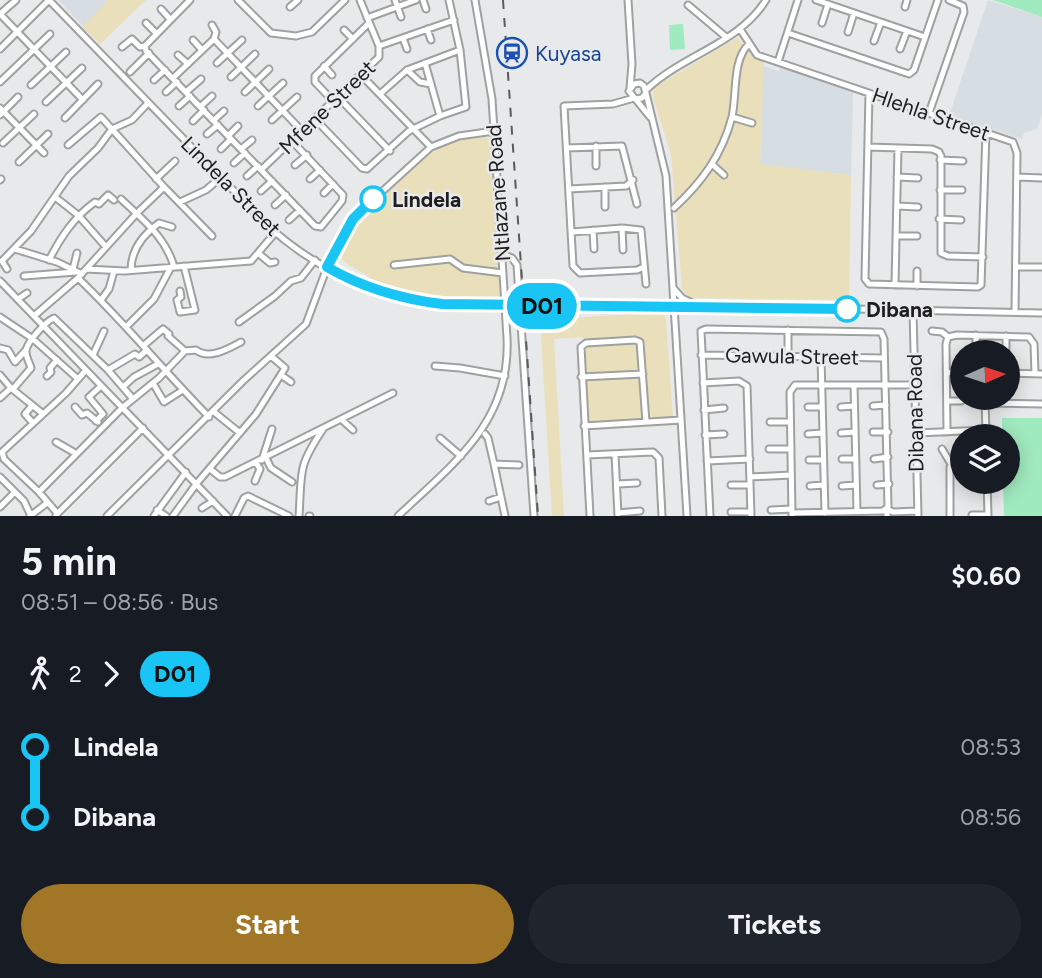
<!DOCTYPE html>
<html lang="en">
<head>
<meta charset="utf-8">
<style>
  :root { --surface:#171b24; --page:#20242c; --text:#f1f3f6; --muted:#9ea1a6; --accent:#a27627 }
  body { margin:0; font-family:Figtree,sans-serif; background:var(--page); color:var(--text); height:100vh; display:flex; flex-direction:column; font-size:26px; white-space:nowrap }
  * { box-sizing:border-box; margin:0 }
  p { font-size:23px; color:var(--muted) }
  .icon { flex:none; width:38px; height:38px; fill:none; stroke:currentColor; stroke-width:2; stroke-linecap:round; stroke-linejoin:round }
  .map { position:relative; height:516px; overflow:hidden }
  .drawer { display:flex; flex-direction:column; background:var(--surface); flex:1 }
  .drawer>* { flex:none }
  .badge { padding:0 14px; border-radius:23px; font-size:24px; line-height:46px }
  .needle { width:46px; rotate:87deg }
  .buttons { position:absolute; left:950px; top:340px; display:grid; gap:14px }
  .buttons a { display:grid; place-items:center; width:70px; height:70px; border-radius:50%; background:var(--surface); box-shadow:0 4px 18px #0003; font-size:35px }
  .map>.badge { position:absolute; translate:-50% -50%; box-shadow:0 0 0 4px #fff }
  .legs { display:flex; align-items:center; gap:10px; height:77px; padding:0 21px; font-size:23px }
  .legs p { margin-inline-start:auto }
  .overview { display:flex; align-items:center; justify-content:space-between; height:119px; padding:0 21px }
  h1 { font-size:38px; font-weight:700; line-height:52px }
  .primary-button { display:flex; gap:14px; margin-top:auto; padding:14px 21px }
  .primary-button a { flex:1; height:80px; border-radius:42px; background:var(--accent); color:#fff; font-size:28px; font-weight:700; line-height:80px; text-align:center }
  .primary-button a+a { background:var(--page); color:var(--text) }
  ul { padding:0 21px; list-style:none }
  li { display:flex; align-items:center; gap:24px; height:70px; font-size:26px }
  li i { display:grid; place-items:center; width:10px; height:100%; margin:0 9px; background:currentColor }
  li i::after { content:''; width:18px; height:18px; margin:-9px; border:5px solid; border-radius:50%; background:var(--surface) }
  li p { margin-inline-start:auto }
  li:first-child i { background:linear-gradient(#0000 50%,currentColor 0) }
  li:last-child i { background:linear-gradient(currentColor 50%,#0000 0) }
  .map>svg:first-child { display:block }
  .built { fill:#d6dde3 }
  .green { fill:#a0eabf }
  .sand { fill:#e9e0bb }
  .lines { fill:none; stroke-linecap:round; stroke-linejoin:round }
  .minor-casing { stroke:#9fa0a0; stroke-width:9 }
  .minor { stroke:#fff; stroke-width:5 }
  .rail { stroke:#5b5b5c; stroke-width:2; stroke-dasharray:9 9; stroke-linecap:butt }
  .minor-bridge-casing { stroke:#9fa0a0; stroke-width:9; stroke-linecap:butt }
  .minor-bridge { stroke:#fff; stroke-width:5 }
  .line-1-casing { stroke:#fff; stroke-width:16 }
  .line-1 { stroke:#18c5f4; stroke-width:10 }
  .stop-1-dot { fill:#fff; stroke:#18c5f4; stroke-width:3.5 }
  .labels { text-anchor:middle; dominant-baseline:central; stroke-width:5; stroke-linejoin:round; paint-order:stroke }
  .transit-label { font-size:21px; fill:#164399; stroke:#e8e9ea; text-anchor:start }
  .street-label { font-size:21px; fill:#1e1e1f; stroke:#e8e9ea }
  .stop-label { font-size:21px; font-weight:bold; fill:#1e1e1f; stroke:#e8e9ea; text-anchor:start }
</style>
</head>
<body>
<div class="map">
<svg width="1042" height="516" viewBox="0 0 1042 516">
  <rect width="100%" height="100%" fill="#e8e9ea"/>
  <path class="built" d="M58 0H143L100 44Z
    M988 0 1042 17V114L1037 129 1024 133 1022 139 949 116Z
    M763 66 779 71 780 67 853 92 851 175 760 165Z"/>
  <path class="green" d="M993 0H1042V17Z
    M683 24 685 49 670 50 669 25Z
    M1002 418H1042V516H1004L1003 481H1008V436H1002Z"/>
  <path class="sand" d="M108 0H146L100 44 82 27Z
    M738 37 751 55 764 61 760 164 851 175 849 300 689 298 682 289 671 155 652 95 655 87Z
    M485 137 491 140 500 299C455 299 412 300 369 284L370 277 350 266 342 259C342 251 346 240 350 233 363 213 422 157 442 146 456 139 470 138 485 137Z
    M661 312 666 318 673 418 588 423 583 337 554 339 564 516H552L540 320Z"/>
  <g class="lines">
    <g class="minor-casing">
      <path id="minor" d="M49 0 266 224C307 262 364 293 419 301 443 305 466 304 490 305
        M238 0 271 33 296 36 312 32 345 0
        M395 0 401 17
        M423 0 426 9
        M628 0 632 64 630 88
        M816 0 925 37
        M688 5 726 37
        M290 7 298 0
        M905 7 907 0
        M161 9 170 19
        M0 14 83 100
        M0 14 16 0
        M367 18 416 0
        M146 23 156 33
        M822 23 828 4
        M427 29 431 40
        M740 29 757 55 1013 142 1017 153 1015 312
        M344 30 353 39
        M848 32 854 13
        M788 33 909 74 914 70 938 0
        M403 38 407 49
        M214 39 302 131
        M193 40 202 50
        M874 41 881 22
        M145 46 190 0
        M379 46 454 20
        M122 47 132 39 140 47 145 46 146 51 315 226 321 227 342 201 343 195 292 141
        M0 49 49 0
        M900 49 907 31
        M178 55 188 64
        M778 62 798 0
        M217 63 242 40
        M425 63 440 116
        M324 66 332 75
        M407 70 420 82 431 84
        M130 72 149 53
        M361 75 431 147
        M231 77 255 54
        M173 78 214 39 216 32 212 25
        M154 80 165 70
        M0 82 50 34
        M31 85 66 52
        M646 90C682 55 739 44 766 0
        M166 92 177 82
        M186 92 201 79
        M245 92 269 69
        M646 93 666 176 687 516
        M869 93 865 279 869 284 978 287 981 285 986 132
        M380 94 407 70 460 50
        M338 97 390 151
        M634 98 613 104 564 106 573 266 580 273 637 270 644 267
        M636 99 642 98 646 93 644 86 640 83 634 84 629 91 650 117
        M333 101 315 82V76L369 23
        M46 102 82 68
        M179 106 190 96
        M258 106 283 83
        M200 107 212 96
        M0 108 44 153
        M929 113 964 12 963 6 949 0
        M0 115 18 97
        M732 117 752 123
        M65 118 98 84
        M315 119 362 168 367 169 409 131 440 116 466 107 460 50 449 0
        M214 120 224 111
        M272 120 297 97
        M193 121 204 110
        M207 134 218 125
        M228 136 238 126
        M3 143 34 114
        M68 145 101 117 164 187 137 213 78 278C124 322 164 371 209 417
        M596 146V166
        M868 147 932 149 939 152 941 156V253L948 256 983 257
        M567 148 622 146 637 204
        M221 149 231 139
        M241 149 252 140
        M940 160 963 161
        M19 162 48 134
        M234 163 245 153
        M295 165 307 155
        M713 165 724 175
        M261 170 379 57V46L360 0
        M247 176 258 166
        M897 177 918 178
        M1017 177 1042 178
        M156 179 175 161
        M310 179 320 170
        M0 180 1 179
        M164 187 212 236
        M605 187V207
        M569 189 626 186 633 180
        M940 190H962
        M261 191 272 181
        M324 193 333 184
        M55 197 78 215 106 247
        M121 199C142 219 166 237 174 267
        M180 202 206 190 220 178
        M275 205 286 195
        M897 206 918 207
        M674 208C702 182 722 155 732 117 737 94 732 60 749 44
        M939 219 961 220
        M289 220 300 210
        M622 228 623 250
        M593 230 594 249
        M572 232 622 228 641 230 646 284
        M896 236H917
        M15 249 57 262 82 274
        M258 253 270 263 275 262
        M502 254 512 258 517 265 534 516
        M49 260C61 237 73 218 95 202L99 204 108 195 114 200
        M394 265 450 259 463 268 503 273
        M1016 267H1042
        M7 269 2 261 31 231 69 176 98 148 112 129 132 120 148 103
        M73 269 77 253
        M86 269 125 271 251 261 275 233
        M131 270C131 250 144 234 159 223L172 227
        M917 271V286
        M24 276 76 272
        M0 281 227 516
        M895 285 898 148
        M674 289 682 298 694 304
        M180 291 181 297 177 300 180 312 195 310 184 266
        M18 299 27 293
        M101 300 109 289 114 271
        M545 306 674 305 1042 313
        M913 310 918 516
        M34 316 78 278
        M0 317 33 339 78 379
        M239 322 275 296 291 281 301 278 315 260
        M127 326 154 299 171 267
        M788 330V356
        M932 331 942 332 948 337
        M143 346 163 329 169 334 168 336 185 351
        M0 348 8 350 15 362 25 351
        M976 348V335
        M1006 348V336
        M93 355 104 331
        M701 355 884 358
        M821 357 825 513
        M435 366 460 368 505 376
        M108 370 135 354 139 357 147 350
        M947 373 961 372
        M1008 373 1042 374
        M0 375 11 388 42 413
        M281 375 291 382
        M47 376 51 372 50 368 57 360
        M581 377 643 374
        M153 383 164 402 183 390
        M703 383 739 381 747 386 751 516
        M854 385 857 511
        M123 387 134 377 158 364
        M13 389 31 368C30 364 26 357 26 352 25 344 46 321 54 318L108 370 133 399
        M985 397 986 436
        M0 398 11 388
        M947 401H961
        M985 403 1042 404
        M32 406 25 414 33 423
        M873 406 886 405
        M75 407 82 415 87 413 98 422
        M808 407H822
        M841 407 854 406
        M704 410 724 408
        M214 412 240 433
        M341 419 353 430
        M96 421 103 414 89 397 101 386
        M770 422H790
        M584 426 681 420
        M873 432H888
        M947 432 946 344 948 337 957 335 1029 337 1034 344 1035 374
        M841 433 855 432
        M916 433 986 430
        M485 434 488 438 494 464 519 465
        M808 434 823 433
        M705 435 724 434
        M440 438 461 456
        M56 442 75 453
        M769 449H791
        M942 449 951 464
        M615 454 618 516
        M587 455 653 452 659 458 662 516
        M266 458 271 468 292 482
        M842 459H855
        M874 459 888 457
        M262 460 272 429
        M809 460H823
        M707 461 750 459
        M494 464 505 516
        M210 469 220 477H225L393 393
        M0 477 24 501 31 516
        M750 477 791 475
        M255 481 260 469 256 463
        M987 481 988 516
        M617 484 637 483
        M731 485H750
        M877 485 889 484
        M810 486 824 485
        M842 486 856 485
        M971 486H987
        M39 492 122 408 159 378 185 351 196 350C209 360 228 349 241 342
        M489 501 501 497
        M0 507 15 492
        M202 508 213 501
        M157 510 166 516
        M771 510 792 509
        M731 512H751
        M57 513 39 492 4 459 2 452 66 393 86 370
        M618 513 640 511
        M56 515 143 428
        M792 515 790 392 795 385H915
        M972 515H988
        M30 516 47 503
        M107 516 243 381 306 324 329 262 343 235 364 208 431 147 459 136 494 131
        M154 516 186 472
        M173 516 197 483 256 414 285 368 271 356
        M235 516 244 498 248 496 289 516
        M299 516C302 471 297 468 323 429
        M309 516H310
        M398 516C453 464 511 422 507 338L492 99 475 0
        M590 516 581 347 586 343 635 340 640 342 646 422
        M710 516 701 331 706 329 881 332 884 339 888 507 883 511 792 513
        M887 516V509L893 512 918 511
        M950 516V467L953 463 962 461"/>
    </g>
    <use href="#minor" class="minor"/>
    <path class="rail" d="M503 0 538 516"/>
    <g class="minor-bridge-casing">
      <path id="minor-bridge" d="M490 305 545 306"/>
    </g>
    <use href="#minor-bridge" class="minor-bridge"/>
  </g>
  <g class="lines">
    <g class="line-1-casing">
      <path id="line-1" d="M373 199 353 219 327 267C363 288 401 299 442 304L847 309"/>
    </g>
    <use href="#line-1" class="line-1"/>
  </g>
  <defs>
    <g id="station-ring" transform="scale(1.575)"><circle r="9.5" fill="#e8e9ea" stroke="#1a4fb4" stroke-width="1.5"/><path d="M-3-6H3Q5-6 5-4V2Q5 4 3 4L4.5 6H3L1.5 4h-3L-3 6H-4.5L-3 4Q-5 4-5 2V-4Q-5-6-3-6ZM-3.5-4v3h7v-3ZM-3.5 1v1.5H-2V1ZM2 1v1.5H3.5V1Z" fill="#1a4fb4"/></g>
  </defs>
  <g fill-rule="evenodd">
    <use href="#station-ring" x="512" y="53"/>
  </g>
  <g class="stop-1-dot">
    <circle cx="373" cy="199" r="12"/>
    <circle cx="847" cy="309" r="12"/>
  </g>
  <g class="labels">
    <g class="transit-label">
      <text x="535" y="53">Kuyasa</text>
    </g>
    <g class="street-label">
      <text transform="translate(327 107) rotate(-44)">Mfene Street</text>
      <text transform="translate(931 114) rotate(19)">Hlehla Street</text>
      <text transform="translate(231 186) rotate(45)">Lindela Street</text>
      <text transform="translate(498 193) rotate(-94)">Ntlazane Road</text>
      <text transform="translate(792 356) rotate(1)">Gawula Street</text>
      <text transform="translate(915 413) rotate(-91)">Dibana Road</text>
    </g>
    <g class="stop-label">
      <text x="392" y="199">Lindela</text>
      <text x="866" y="309">Dibana</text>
    </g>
  </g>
</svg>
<div class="buttons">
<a><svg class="needle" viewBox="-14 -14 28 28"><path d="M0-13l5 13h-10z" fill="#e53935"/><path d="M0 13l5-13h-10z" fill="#9ea1a6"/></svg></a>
<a><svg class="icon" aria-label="layers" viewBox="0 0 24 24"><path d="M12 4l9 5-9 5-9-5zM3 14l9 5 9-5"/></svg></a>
</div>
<b class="badge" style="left:542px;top:306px;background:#18c5f4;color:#111">D01</b>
</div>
<section class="drawer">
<div class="overview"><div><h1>5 min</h1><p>08:51 – 08:56 · Bus</p></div><b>$0.60</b></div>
<div class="legs"><svg class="icon" aria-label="walk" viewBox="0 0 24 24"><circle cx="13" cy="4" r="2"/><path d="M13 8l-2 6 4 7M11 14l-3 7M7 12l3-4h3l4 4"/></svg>2<svg class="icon" aria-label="forward" viewBox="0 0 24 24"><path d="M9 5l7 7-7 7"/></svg><b class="badge" style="background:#18c5f4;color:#111">D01</b></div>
<ul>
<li><i style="color:#18c5f4"></i><b>Lindela</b><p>08:53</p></li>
<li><i style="color:#18c5f4"></i><b>Dibana</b><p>08:56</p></li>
</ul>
<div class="primary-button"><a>Start</a><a>Tickets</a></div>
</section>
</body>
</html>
